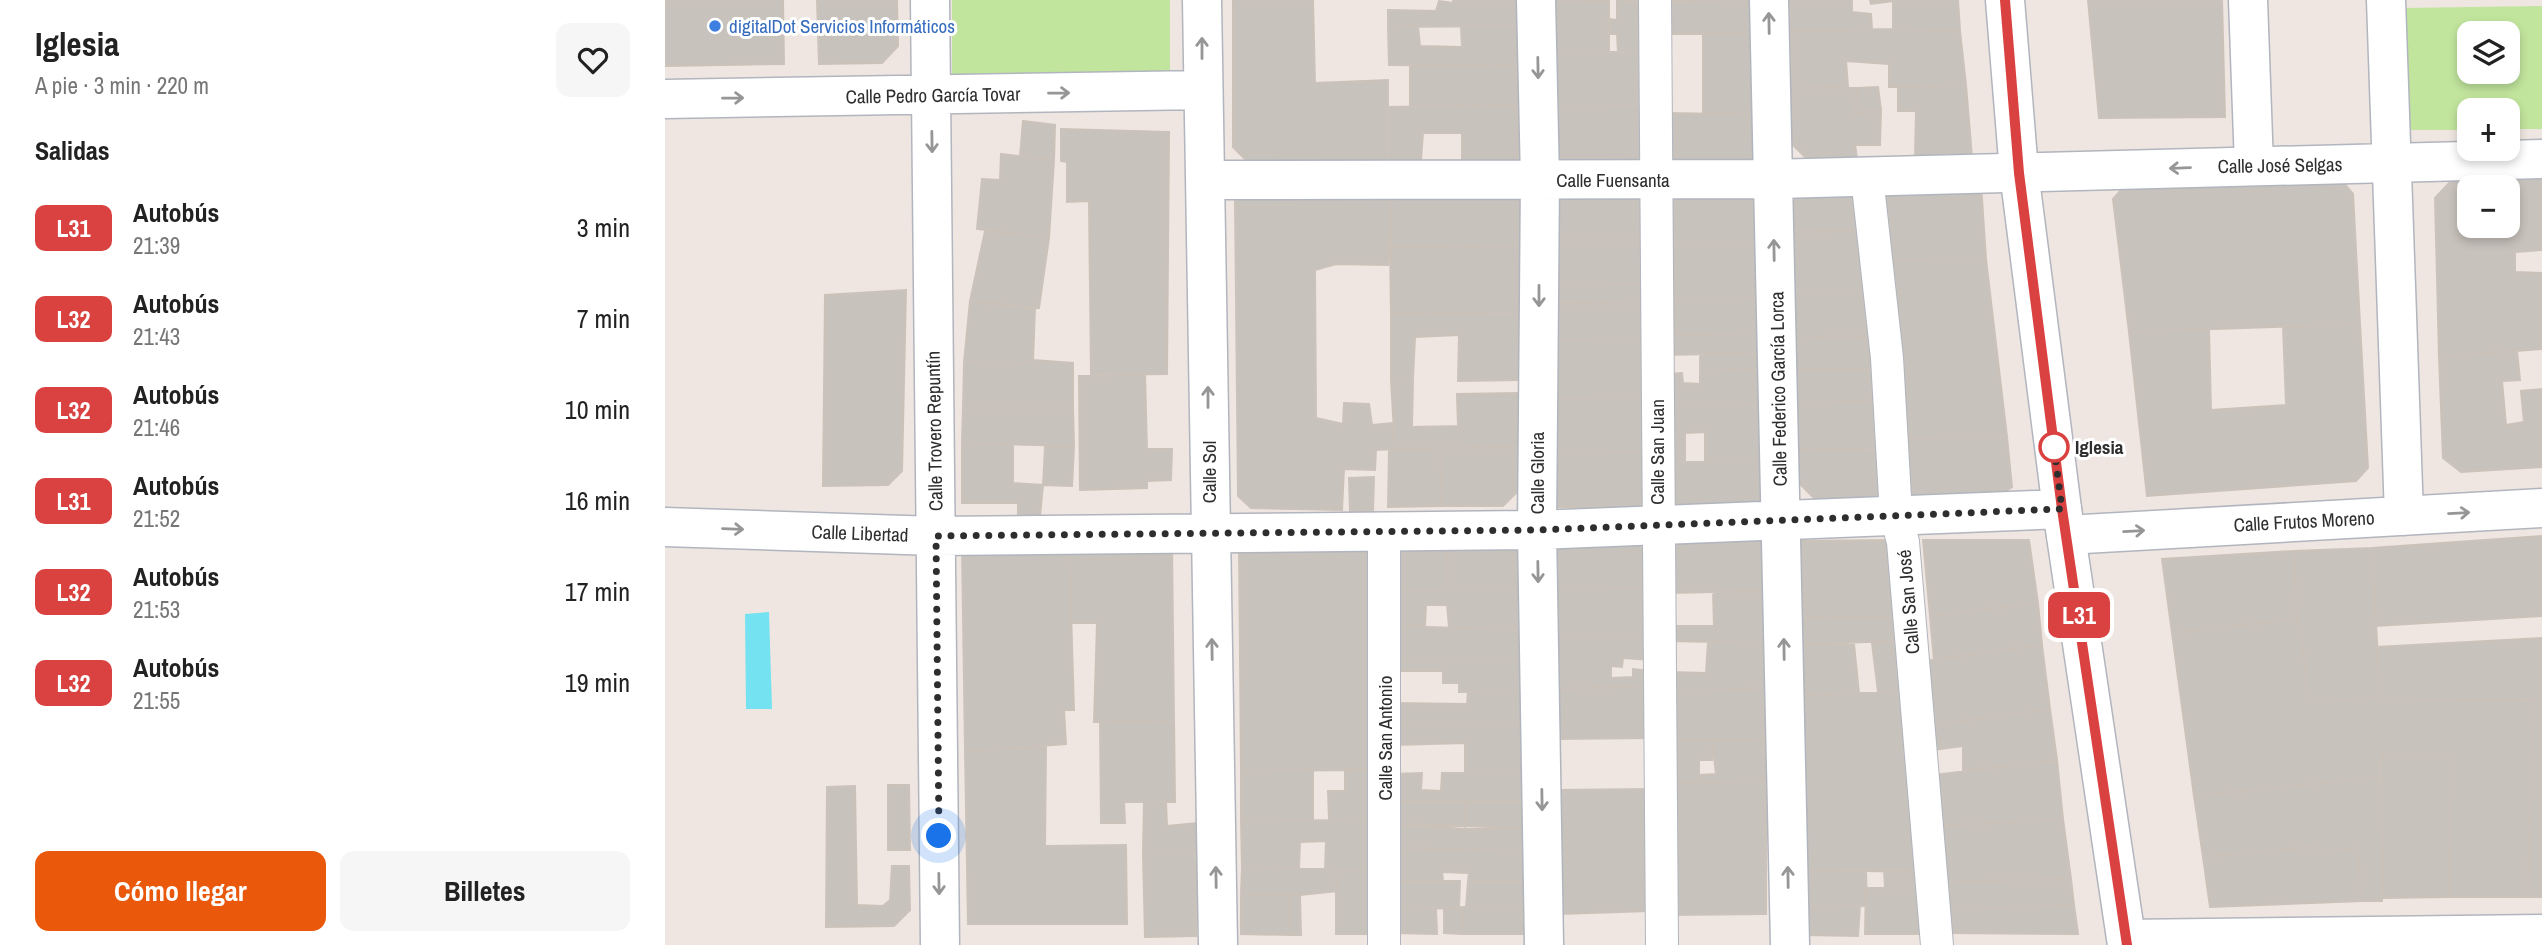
<!DOCTYPE html>
<html lang="es">
<head>
<meta charset="utf-8">
<style>
  :root { --surface:#fff; --page:#f6f6f6; --text:#222; --muted:#767676; --accent:#ea580c }
  body { margin:0; font-family:"Archivo Narrow",sans-serif; background:var(--page); color:var(--text); height:100vh; display:flex; flex-direction:column; font-size:26px; white-space:nowrap }
  * { box-sizing:border-box; margin:0 }
  p { font-size:23px; color:var(--muted) }
  .icon { flex:none; width:38px; height:38px; fill:none; stroke:currentColor; stroke-width:2; stroke-linecap:round; stroke-linejoin:round }
  .map { position:relative; flex:1; overflow:hidden }
  .details { display:flex; flex-direction:column; background:var(--surface); width:665px }
  .details>* { flex:none }
  .badge { padding:0 14px; border-radius:10px; font-size:24px; line-height:46px }
  .fabs { position:absolute; left:1792px; top:21px; display:grid; gap:14px }
  .fabs a { display:grid; place-items:center; width:63px; height:63px; border-radius:14px; background:var(--surface); box-shadow:0 4px 10px #0003; font-size:35px }
  .you { position:absolute; width:35px; height:35px; margin:-18px; border:5px solid #fff; border-radius:50%; background:#1a73e8; box-shadow:0 0 0 10px #1a73e833 }
  .map>.badge { position:absolute; translate:-50% -50%; box-shadow:0 0 0 4px #fff }
  h2 { padding:0 35px; font-size:26px; line-height:63px }
  .round { display:grid; place-items:center; flex:none; width:74px; height:74px; border-radius:14px; background:var(--page) }
  .head { display:flex; align-items:center; justify-content:space-between; height:119px; padding:0 35px }
  h1 { font-size:33px; font-weight:700; line-height:52px }
  .primary-button { display:flex; gap:14px; margin-top:auto; padding:14px 35px }
  .primary-button a { flex:1; height:80px; border-radius:14px; background:var(--accent); color:#fff; font-size:28px; font-weight:700; line-height:80px; text-align:center }
  .primary-button a+a { background:var(--page); color:var(--text) }
  ul { padding:0; list-style:none }
  li { display:flex; align-items:center; gap:21px; height:91px; padding:0 35px }
  li div { flex:1 }
  li b { display:block; font-size:26px }
  li em { font-style:normal }
  li .badge { min-width:77px; font-weight:700; text-align:center }
  main { display:flex; flex:1; min-height:0 }
  .map>svg:first-child { display:block }
  .green { fill:#c1e59d; fill-rule:evenodd }
  .water { fill:#74e2f0 }
  .building { fill:#c8c2bc; stroke:#cbc2ba; stroke-width:2; fill-rule:evenodd }
  .lines { fill:none; stroke-linecap:round; stroke-linejoin:round }
  .pedestrian-casing { stroke:#b1b5be; stroke-width:34 }
  .minor-casing { stroke:#b1b5be; stroke-width:41 }
  .secondary-casing { stroke:#b1b5be; stroke-width:41 }
  .pedestrian { stroke:#fff; stroke-width:32 }
  .minor { stroke:#fff; stroke-width:38 }
  .secondary { stroke:#fff; stroke-width:38 }
  .oneway { stroke:#969696 }
  .line-casing { stroke:#fff; stroke-width:16 }
  .line { stroke:#da4241; stroke-width:10 }
  .walk { stroke:#2e2e2e; stroke-width:7; stroke-dasharray:0 12.6 }
  .shop-dot { fill:#3f7fe0; stroke:#fff; stroke-width:2.5 }
  .stop-dot { fill:#fff; stroke:#da4241; stroke-width:3.5 }
  .labels { text-anchor:middle; dominant-baseline:central; stroke-width:6; stroke-linejoin:round; paint-order:stroke }
  .shop-label { font-size:19px; fill:#366cbe; stroke:#fff; text-anchor:start }
  .street-label { font-size:19px; fill:#2e2e2e; stroke:#fff }
  .stop-label { font-size:19px; font-weight:bold; fill:#2e2e2e; stroke:#fff; text-anchor:start }
</style>
</head>
<body>
<main>
<section class="details">
<div class="head"><div><h1>Iglesia</h1><p>A pie · 3 min · 220 m</p></div><a class="round"><svg class="icon" aria-label="heart" viewBox="0 0 24 24"><path d="M12 20l-8-8c-3-5 5-10 8-4 3-6 11-1 8 4z"/></svg></a></div>
<h2>Salidas</h2>
<ul>
<li><span class="badge" style="background:#da4241;color:#fff">L31</span><div><b>Autobús</b><p>21:39</p></div><em>3 min</em></li>
<li><span class="badge" style="background:#da4240;color:#fff">L32</span><div><b>Autobús</b><p>21:43</p></div><em>7 min</em></li>
<li><span class="badge" style="background:#da4241;color:#fff">L32</span><div><b>Autobús</b><p>21:46</p></div><em>10 min</em></li>
<li><span class="badge" style="background:#da4241;color:#fff">L31</span><div><b>Autobús</b><p>21:52</p></div><em>16 min</em></li>
<li><span class="badge" style="background:#da4240;color:#fff">L32</span><div><b>Autobús</b><p>21:53</p></div><em>17 min</em></li>
<li><span class="badge" style="background:#da4241;color:#fff">L32</span><div><b>Autobús</b><p>21:55</p></div><em>19 min</em></li>
</ul>
<div class="primary-button"><a>Cómo llegar</a><a>Billetes</a></div>
</section>
<div class="map">
<svg width="1877" height="945" viewBox="0 0 1877 945">
  <rect width="100%" height="100%" fill="#efe6e1"/>
  <path class="green" d="M287 0H505V80L287 85Z
    M1877 6V129H1843V110H1804V130H1742L1738 8ZM1804 33H1843V72H1804Z"/>
  <path class="water" d="M104 612 107 709H81L80 614Z"/>
  <path class="building" d="M0 0H118L119 64 0 66Z
    M152 0H232L233 46 217 63 154 64Z
    M568 0H648L650 83 723 80V161H582L568 147Z
    M788 0H852V26L723 27V10L771 11 774 1 788 3Z
    M886 0 944 1V52H887Z
    M1003 0H1097V4L1003 3Z
    M1125 0H1187V12L1206 14 1207 29 1126 31Z
    M1205 0H1293L1295 31 1228 29V1L1206 4Z
    M1423 0H1557L1560 117 1434 118Z
    M952 1H979L980 52H953L952 34H943L944 19 952 20Z
    M1003 3 1097 4 1096 33 1004 34Z
    M753 26 755 46 797 47 796 27 852 26V66L724 65 723 27Z
    M1228 29 1295 31 1301 85 1224 87V64L1181 61 1183 87 1127 88 1126 31Z
    M1096 33 1097 115 1038 113V34Z
    M887 52H980V106L888 107Z
    M745 65 852 66 853 105 745 107Z
    M1301 85 1307 157 1250 158 1251 111H1233V87Z
    M1213 87 1216 110 1190 113 1193 88Z
    M1127 88H1193L1190 113 1216 110 1215 145H1190L1192 158H1141L1127 144Z
    M853 105V161L797 160V133H758L756 160 723 161V107Z
    M980 106 982 159H888V107Z
    M1004 113 1097 115 1096 157 1086 167 1003 168Z
    M358 121 390 125 389 160 355 156Z
    M396 129 504 132 502 374 426 375 424 201 402 202V162L396 161Z
    M336 154 389 160 384 238 312 229 317 179 335 180Z
    M1877 179V250L1850 252V272L1877 273V349L1774 357 1770 198 1787 180ZM1804 187H1843V226H1804Z
    M1676 180 1688 194 1695 324 1464 332 1448 199 1463 182Z
    M1215 184H1316L1321 259 1224 260Z
    M886 185 982 197V240H887Z
    M1197 185 1201 230 1129 232V186Z
    M1082 186 1094 200 1093 246H1001L1000 187Z
    M586 187H725L723 265 671 264 650 270 651 418 678 424 679 403 704 404 707 425 727 423 730 449 711 450 710 470 679 469 677 510 586 508 573 496 570 201Z
    M725 187H855L854 246 725 247Z
    M1201 230 1207 290H1130L1129 232Z
    M320 231 384 238 374 308 305 301Z
    M887 240H982L983 285H887Z
    M854 246 853 313 726 314 725 247Z
    M1001 246H1093L1095 298 1000 300Z
    M1321 259 1342 437 1238 438 1224 260Z
    M985 284V304L886 303 887 285Z
    M241 290 237 471 223 485 158 486 160 295Z
    M1130 290H1207L1211 337 1165 336 1130 340Z
    M1095 298V333L1001 335 1000 300Z
    M305 301 370 309 368 360 357 364 299 362Z
    M886 303 985 304 987 339 886 340Z
    M853 313 854 380 793 381 794 335 750 337 748 378 726 380V314Z
    M1695 324 1703 468 1691 481 1482 496 1464 332 1544 329 1546 410 1621 405 1618 326Z
    M1095 333V353L1001 355V335Z
    M1165 336 1211 337 1214 369 1130 370V340Z
    M987 339 984 397 887 398 886 340Z
    M1852 351 1855 380 1837 381 1841 425 1859 422 1856 391 1877 389V467L1796 472 1778 458 1774 357Z
    M1095 353V369L1035 371V354Z
    M368 360 408 363V408H298L299 362 357 364Z
    M1095 369V404L1001 406V374L1017 373 1018 383 1035 384V371Z
    M1214 369 1216 400 1130 404V370Z
    M480 374 482 449H507L506 480 482 481V488L415 490 414 376Z
    M748 378 747 427 793 426 792 394 853 393 854 447 730 449 726 380Z
    M984 397 985 452 887 453V398Z
    M1216 400 1219 449 1131 450 1130 404Z
    M1095 404 1097 461H1040V432L1020 433V461L1001 462V406Z
    M298 408H408L409 446 297 443Z
    M1342 437 1347 487 1329 499 1241 500 1238 438Z
    M297 443 348 444V483L378 485 375 516H353V503H297Z
    M409 446 407 486 378 485 380 447Z
    M854 447 853 491 838 506H777L775 448Z
    M775 448 777 506 723 507 724 449Z
    M1219 449 1223 500 1152 501 1132 481 1131 450Z
    M985 452V507H887V453Z
    M1097 461 1096 505 1007 507 1001 462Z
    M709 477 708 511H685L684 478Z
    M1877 536V616L1711 626 1707 548Z
    M898 537 985 538V588L888 589V550Z
    M1098 538 1099 591 1003 593V539Z
    M728 540 782 541 783 589 728 590Z
    M1226 540 1234 617 1138 618 1136 541Z
    M1258 540H1364L1373 603 1265 616Z
    M782 541H856V589H783Z
    M574 542 709 543V770L576 771Z
    M507 545 509 721 429 722 432 623H406L404 546Z
    M404 546 409 710H399L401 744 300 751 297 549Z
    M1707 548 1715 698 1642 702 1640 662 1632 619 1629 551Z
    M1629 551 1632 619 1507 633 1497 559Z
    M985 588V637H890L888 589Z
    M856 589 857 630 784 627 782 605H761L760 626H729L728 590Z
    M1099 591V643L1004 641V626H1049L1048 592Z
    M1373 603 1377 645 1269 660 1265 616Z
    M1234 617 1236 641 1136 644 1135 618Z
    M1632 619 1640 662 1642 702 1715 698V701L1868 700 1863 897H1784L1786 758 1781 754H1717L1716 777 1529 796 1507 633Z
    M729 626 857 630V658H729Z
    M890 637H985V660L958 658 957 667 946 666V678L968 677V669L985 671V686L890 689Z
    M1877 638V699L1715 701 1712 647Z
    M1236 641 1242 691 1213 692 1207 643Z
    M1043 642 1099 643V688L1005 692 1004 672 1041 673Z
    M1136 644H1189L1194 693 1136 695Z
    M1377 645 1385 709 1266 725 1259 661Z
    M729 658H857L858 690 794 692V683H778V671H729Z
    M985 686V738L892 739 890 689Z
    M1099 688V740H1004L1005 692Z
    M858 690V722H728V703L802 704 803 692Z
    M1242 691 1258 872 1138 870 1136 695Z
    M1877 699V897H1863L1868 700Z
    M1385 709 1392 760 1298 771V746L1267 750 1266 725Z
    M509 721 510 802H459L460 823H436L435 722Z
    M728 722H858L860 773H800V743L728 745Z
    M1047 739V760H1034V782L1004 783V740Z
    M1047 739 1099 740 1101 781 1034 782 1035 775 1051 774Z
    M381 747 380 846 461 845 462 924H303L300 751Z
    M1717 754H1781L1786 758 1784 897 1718 898 1715 761Z
    M1392 760 1398 819 1274 826 1270 775Z
    M680 769 709 770 708 821 664 820 663 791H680Z
    M648 770V820L576 819V771Z
    M757 773 756 790 776 791 777 773H860L859 801H729V774Z
    M1716 777 1717 901H1696L1693 848 1651 853 1648 847 1538 857 1529 796Z
    M1101 781V914L1006 915 1004 783Z
    M223 785H244L245 850H223Z
    M190 786 192 905 218 906 225 900 227 866H244L245 910 229 926 161 927 162 787Z
    M985 789 984 911 896 914 892 790Z
    M729 801H801L800 829 730 824Z
    M801 801H859L860 828 800 829Z
    M479 802H501L502 826 531 823V853H478Z
    M576 819 708 821V870L660 869 661 841 635 842 634 868 577 867Z
    M1398 819 1406 879 1279 882 1274 826Z
    M730 824 860 828 861 851 729 848Z
    M1648 847 1651 853 1693 848 1696 901 1545 907 1538 857Z
    M729 848 861 851V881H803L804 873 777 872 778 881H728Z
    M478 853H531V936L480 937Z
    M577 867 671 869 672 891 635 895 576 894Z
    M671 869 708 870 710 934H671Z
    M1138 870H1201L1202 906 1138 907Z
    M1219 870 1258 872V888H1220Z
    M1406 879 1409 905 1282 910 1279 882Z
    M728 881H795L794 908 729 909Z
    M803 881H861L862 907H801Z
    M1201 888H1258L1262 934H1200Z
    M576 894 625 895V935L576 934Z
    M625 895H635L636 935H625Z
    M1409 905 1413 934 1284 933 1282 910Z
    M1195 906 1193 936 1139 935 1138 907Z
    M798 907H862L863 934H797Z
    M798 907 797 934 779 933V908Z
    M771 908 772 934 729 933V909Z"/>
  <g class="lines">
    <g class="pedestrian-casing">
      <path id="pedestrian" d="M990 0 997 945
        M1202 177 1222 358 1231 515 1238 542 1272 945
        M719 531V945"/>
    </g>
    <g class="minor-casing">
      <path id="minor" d="M265 0 275 945
        M537 0 553 945
        M871 0 875 180 872 530 879 945
        M1104 0 1125 945
        M1583 0 1589 166
        M1721 0 1739 516
        M0 99 536 90
        M542 180 1108 179 1877 159
        M0 527 270 536 872 530 1397 509
        M1401 535 1877 508
        M1462 939 1877 934"/>
    </g>
    <g class="secondary-casing">
      <path id="secondary" d="M1340 0 1354 172 1397 509 1462 945"/>
    </g>
    <use href="#pedestrian" class="pedestrian"/>
    <use href="#minor" class="minor"/>
    <use href="#secondary" class="secondary"/>
  </g>
  <defs><path id="oneway-shaft" d="M-6 0H5M1.5-3L5.5 0L1.5 3" fill="none" stroke-width="1.6" stroke-linecap="round" stroke-linejoin="round" transform="scale(1.75)"/></defs>
  <g class="oneway">
    <use href="#oneway-shaft" transform="translate(1104 23) rotate(-91)"/>
    <use href="#oneway-shaft" transform="translate(537 48) rotate(-90)"/>
    <use href="#oneway-shaft" transform="translate(873 68) rotate(89)"/>
    <use href="#oneway-shaft" transform="translate(394 93) rotate(-1)"/>
    <use href="#oneway-shaft" transform="translate(68 98) rotate(-1)"/>
    <use href="#oneway-shaft" transform="translate(267 142) rotate(89)"/>
    <use href="#oneway-shaft" transform="translate(1515 168) rotate(178)"/>
    <use href="#oneway-shaft" transform="translate(1109 250) rotate(-91)"/>
    <use href="#oneway-shaft" transform="translate(874 296) rotate(90)"/>
    <use href="#oneway-shaft" transform="translate(543 397) rotate(-90)"/>
    <use href="#oneway-shaft" transform="translate(1794 513) rotate(-3)"/>
    <use href="#oneway-shaft" transform="translate(68 529) rotate(2)"/>
    <use href="#oneway-shaft" transform="translate(1469 531) rotate(-3)"/>
    <use href="#oneway-shaft" transform="translate(873 572) rotate(89)"/>
    <use href="#oneway-shaft" transform="translate(547 649) rotate(-91)"/>
    <use href="#oneway-shaft" transform="translate(1119 649) rotate(-91)"/>
    <use href="#oneway-shaft" transform="translate(877 800) rotate(89)"/>
    <use href="#oneway-shaft" transform="translate(551 877) rotate(-91)"/>
    <use href="#oneway-shaft" transform="translate(1123 877) rotate(-91)"/>
    <use href="#oneway-shaft" transform="translate(274 884) rotate(89)"/>
  </g>
  <g class="lines">
    <g class="line-casing">
      <path id="line" d="M1340 0 1354 173 1397 509 1462 945"/>
    </g>
    <use href="#line" class="line"/>
    <path class="walk" d="M274 836 271 536 872 530 1397 509 1389 447"/>
  </g>
  <circle class="shop-dot" cx="50" cy="26" r="7"/>
  <circle class="stop-dot" cx="1389" cy="447" r="14"/>
  <g class="labels">
    <g class="shop-label">
      <text x="64" y="26">digitalDot Servicios Informáticos</text>
    </g>
    <g class="street-label">
      <text transform="translate(268 95) rotate(-1)">Calle Pedro García Tovar</text>
      <text transform="translate(1615 165) rotate(-1)">Calle José Selgas</text>
      <text x="948" y="180">Calle Fuensanta</text>
      <text transform="translate(1113 389) rotate(-91)">Calle Federico García Lorca</text>
      <text transform="translate(269 431) rotate(-91)">Calle Trovero Repuntín</text>
      <text transform="translate(992 452) rotate(-90)">Calle San Juan</text>
      <text transform="translate(544 472) rotate(-90)">Calle Sol</text>
      <text transform="translate(872 473) rotate(-90)">Calle Gloria</text>
      <text transform="translate(1639 521) rotate(-3)">Calle Frutos Moreno</text>
      <text transform="translate(195 533) rotate(2)">Calle Libertad</text>
      <text transform="translate(1243 602) rotate(-95)">Calle San José</text>
      <text transform="translate(720 738) rotate(-90)">Calle San Antonio</text>
    </g>
    <g class="stop-label">
      <text x="1410" y="447">Iglesia</text>
    </g>
  </g>
</svg>
<div class="fabs">
<a><svg class="icon" aria-label="layers" viewBox="0 0 24 24"><path d="M12 4l9 5-9 5-9-5zM3 14l9 5 9-5"/></svg></a>
<a>+</a>
<a>−</a>
</div>
<div class="you" style="left:274px;top:836px"></div>
<b class="badge" style="left:1414px;top:615px;background:#da4241;color:#fff">L31</b>
</div>
</main>
</body>
</html>
